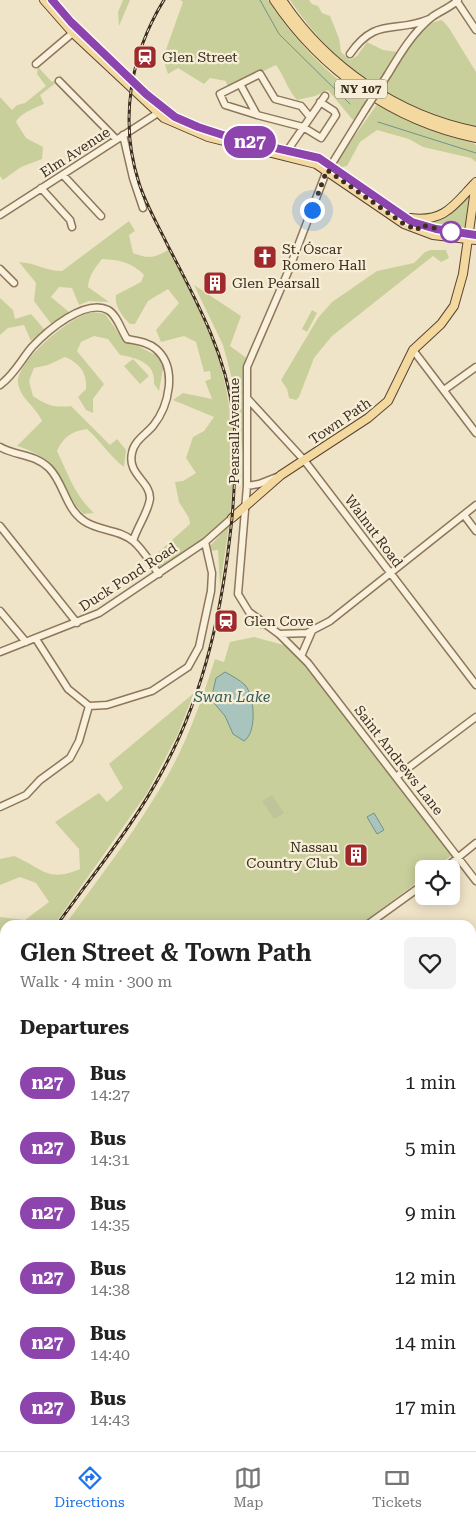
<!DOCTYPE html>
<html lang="en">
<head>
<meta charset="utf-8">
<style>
  :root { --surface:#fff; --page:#f2f2f2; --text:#222; --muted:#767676; --line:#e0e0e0; --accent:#1a73e8 }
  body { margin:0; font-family:"Roboto Serif",serif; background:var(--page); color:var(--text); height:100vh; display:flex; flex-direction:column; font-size:19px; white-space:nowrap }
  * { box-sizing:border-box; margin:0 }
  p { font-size:16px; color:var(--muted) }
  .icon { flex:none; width:28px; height:28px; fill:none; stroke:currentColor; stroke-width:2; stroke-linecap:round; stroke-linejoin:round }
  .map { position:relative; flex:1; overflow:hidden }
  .sheet { position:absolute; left:0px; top:920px; width:476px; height:531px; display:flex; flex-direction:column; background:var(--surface); border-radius:15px 15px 0 0; box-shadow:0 2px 12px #0003 }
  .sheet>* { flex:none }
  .badge { padding:0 10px; border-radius:16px; font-size:18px; line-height:32px }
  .controls { position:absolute; left:415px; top:860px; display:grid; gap:10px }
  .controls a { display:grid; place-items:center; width:45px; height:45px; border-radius:8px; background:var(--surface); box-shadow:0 2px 12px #0003; font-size:25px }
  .you { position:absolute; width:25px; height:25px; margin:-12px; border:4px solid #fff; border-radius:50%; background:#1a73e8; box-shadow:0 0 0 8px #1a73e833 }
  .map>.badge { position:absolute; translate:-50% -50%; box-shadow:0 0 0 2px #fff }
  h2 { padding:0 20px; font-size:19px; line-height:45px }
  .round { display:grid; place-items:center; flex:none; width:52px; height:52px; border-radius:8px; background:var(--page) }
  .summary { display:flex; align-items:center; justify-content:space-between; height:85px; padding:0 20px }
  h1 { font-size:24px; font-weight:600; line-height:38px }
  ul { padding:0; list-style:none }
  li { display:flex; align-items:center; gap:15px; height:65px; padding:0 20px }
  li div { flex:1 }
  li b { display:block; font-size:19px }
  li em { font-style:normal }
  li .badge { min-width:55px; font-weight:700; text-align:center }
  .dock { display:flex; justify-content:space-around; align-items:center; height:70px; border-top:1px solid var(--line); background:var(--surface); font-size:14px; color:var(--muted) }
  .dock a { display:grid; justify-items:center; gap:2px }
  .dock .current { color:var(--accent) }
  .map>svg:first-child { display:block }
  .green { fill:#c9cf9b }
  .cemetery { fill:#bfc49a }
  .water { fill:#a9c4bc; stroke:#6f938a }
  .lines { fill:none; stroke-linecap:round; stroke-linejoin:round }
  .stream { stroke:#6f938a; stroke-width:1 }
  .minor-casing { stroke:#8d765c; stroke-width:9 }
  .major-casing { stroke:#5b4430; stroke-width:10 }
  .minor { stroke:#faf1dc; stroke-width:6 }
  .major { stroke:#f3d9a0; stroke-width:8 }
  .rail-casing { stroke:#3d2e20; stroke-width:3 }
  .rail { stroke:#f7eed8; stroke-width:1; stroke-dasharray:4; stroke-linecap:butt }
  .minor-bridge-casing { stroke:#8d765c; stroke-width:9; stroke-linecap:butt }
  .minor-bridge { stroke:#faf1dc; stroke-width:6 }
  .line-casing { stroke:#fff; stroke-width:11 }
  .line { stroke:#8e44ad; stroke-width:8 }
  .walk { stroke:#3d2e20; stroke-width:5; stroke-dasharray:0 9 }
  .stop-dot { fill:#fff; stroke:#8e44ad; stroke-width:2.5 }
  .labels { text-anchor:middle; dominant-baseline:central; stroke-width:4.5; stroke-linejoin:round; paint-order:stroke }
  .shield { fill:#f7eed8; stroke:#756857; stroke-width:1 }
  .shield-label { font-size:12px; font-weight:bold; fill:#3d2e20 }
  .poi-label { font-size:14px; fill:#3d2e20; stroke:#f7eed8; text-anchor:start }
  .street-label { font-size:14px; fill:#3d2e20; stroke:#f7eed8 }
  .water-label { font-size:15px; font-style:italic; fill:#2f5d5a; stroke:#f7eed8 }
</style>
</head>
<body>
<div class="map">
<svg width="476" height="1451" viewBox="0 0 476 1451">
  <rect width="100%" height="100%" fill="#f0e4c8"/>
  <path class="green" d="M123 0H130L119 26 118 12Z
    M180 0H268C294 39 327 75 367 101L356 121 352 119 328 90 315 96 297 100C287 89 285 77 276 65L228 88 226 81 210 78 204 84 178 68 168 74 163 58 183 2Z
    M290 0H309L312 4 318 6 322 13 330 16 339 38 341 52 350 60 357 56 367 42 383 50 398 52 400 61C411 47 423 22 442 20L449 28 476 72V129C444 122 413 109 385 92L384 89 395 66 385 72 377 85C341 65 313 34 290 0Z
    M38 67 52 82 61 75V79L40 95 44 104C37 107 20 113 16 122L26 138 43 147 42 159 21 167 3 180 0 176V97L12 110 17 105 25 103 46 86 37 74Z
    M378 103 426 127 473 143 476 145V162L471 158 423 147 409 139 377 130 360 142 347 166 341 167 337 162 339 158Z
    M469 196 465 228 431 224 449 216Z
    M129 221 135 231 129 235 133 253C149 259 154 258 168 250 181 274 195 297 205 322 232 383 238 449 230 514L204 539 160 568 152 558 190 524 189 518 179 502 175 482 183 481 196 473 186 458 193 437 204 431 214 417 173 400 183 393 212 399 205 381 211 379 210 371 204 372 196 342 184 336 161 342 156 330 179 303 168 289 148 301 135 324H130C123 317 114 306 116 295L141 282 144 275C132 262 119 260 102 259 95 268 89 275 88 287L109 302 89 301 79 305 72 288 59 287 51 297 69 312 52 325 34 301 36 283 19 262C36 263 46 271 62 271Z
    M431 250H446L449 258 441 262 433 256 332 336 314 358 299 397 296 400 289 398 287 389 281 380 318 318 332 302 377 271 414 263 425 252Z
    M194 285 241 316 230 346 249 360 242 502 243 454 232 379 223 345Z
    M0 298 13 310 15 319 31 314 45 330 31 341 24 325 8 328 0 335Z
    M312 310 317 313 307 332 302 329Z
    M93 312 105 314 126 343 138 346 159 357 163 369 159 391 154 384C156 363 137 358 120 355L108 339 94 336 81 342 77 351 104 384 93 399V413L86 410 78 397 86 389C87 373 80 363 65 357L48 365 34 368 29 381 33 396C46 405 55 408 71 406L110 445 117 439 126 450 124 467C109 456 101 441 87 429 72 431 63 437 57 451 68 474 75 496 94 513L83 514C55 483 63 460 17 446L42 421C36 407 20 398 18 383 16 361 73 314 93 312Z
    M133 359 149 376 140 384 124 366Z
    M229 525 220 587 218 550 209 551 210 546Z
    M250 617 267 629V630L246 626 244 619Z
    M254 637 291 647 307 664 452 855 434 869H424V877L360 925H65C101 875 139 827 169 773 189 737 202 699 215 659L224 662 230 642Z
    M194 693 177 736 147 793 54 925H5V949L0 940V917L25 920 49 902 36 883 20 877 0 885V859L14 856C42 868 48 883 80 869L79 849 55 822 99 793 107 802 123 788 109 764Z
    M5 970V994L0 1001V973Z
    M5 1009V1446H104L98 1451H0V1016Z
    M476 1422V1450L442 1451 447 1446H471V1426Z"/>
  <path class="cemetery" d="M272 795 284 813 274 819 262 801Z"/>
  <path class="water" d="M225 672C232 676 240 680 245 685 255 696 257 733 244 741L233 734 225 716 215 704 212 696 216 678Z
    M374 813 384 830 377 834 367 817Z"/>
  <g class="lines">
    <path class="stream" d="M260 0 279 34 350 104
      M378 122 476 153"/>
    <g class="minor-casing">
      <path id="minor" d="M456 0 476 30
        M350 54C376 16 395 34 429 19
        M36 64 75 31
        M388 74C400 54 413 32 432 17 440 11 450 8 458 0
        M59 81 116 139
        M240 84 257 115 303 127 321 138 336 115 334 111 320 102
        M365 110 325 175 288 272 247 367V486L238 594 249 612 279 634 308 663 476 881
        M257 115 225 105 220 94 260 74 275 99 301 106 310 117
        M123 135 133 178 143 208
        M285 154 325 96
        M63 175 101 216
        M41 188 70 220 72 227
        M0 215 161 111
        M0 269 14 283
        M413 350 476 433
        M0 385C14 375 21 360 32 347 47 331 85 298 108 310 117 315 121 330 127 339 137 341 148 342 156 349 178 368 169 406 153 426 145 435 134 441 132 453 127 474 150 481 150 498 149 511 137 527 133 541
        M444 390 476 367
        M247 398 304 460 476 685
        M0 447C16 456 35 454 49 468 64 483 65 508 84 521 98 531 119 529 133 541 143 549 151 564 159 574
        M247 486 259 484 277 477
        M464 515 476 531
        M0 526 77 623
        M0 611 26 642
        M279 634 307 633 330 621 476 505
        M36 639 68 689 89 706 107 705 152 691 188 667 199 647 211 591 212 573 205 542
        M0 652 99 613 205 542 232 518
        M302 654 312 631
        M396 777 476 717
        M0 807 26 795 40 780 70 758 79 741 89 706
        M444 869 476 843
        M367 925 424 884
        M471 956 476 952
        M471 1037 476 1033
        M471 1067 476 1072
        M471 1147 476 1152
        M471 1275 476 1276
        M471 1305 476 1302
        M471 1365 476 1361
        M471 1422 476 1418
        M181 1446 185 1451
        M271 1446 276 1451
        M309 1446 313 1451
        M384 1446 388 1451
        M263 1451 268 1446
        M367 1451 373 1446
        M437 1451 442 1446"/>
    </g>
    <g class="major-casing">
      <path id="major" d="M44 0 73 33 164 118 208 137 316 164 404 224 433 235 476 240
        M52 0 71 22 146 94 175 117 198 127 232 138 319 158 412 222 436 229 476 235
        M274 0C321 70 393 121 476 138
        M282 0C326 66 398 116 476 131
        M410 218C444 223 454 205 475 183
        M232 518 281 475 368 418 388 401 413 350 441 324 454 306 463 274 476 182
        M471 1175 476 1172
        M471 1220 476 1207
        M471 1253 476 1265
        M104 1451 110 1446"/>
    </g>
    <use href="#minor" class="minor"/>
    <use href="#major" class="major"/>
    <g class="rail-casing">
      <path id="rail" d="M57 925C93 874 135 824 164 768 206 690 223 605 232 518 235 483 237 449 233 413 225 352 196 300 168 246 158 225 146 205 139 183 119 121 130 55 164 0
        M0 1004 5 997"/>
    </g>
    <use href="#rail" class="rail"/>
    <g class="minor-bridge-casing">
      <path id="minor-bridge" d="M365 110 388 74"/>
    </g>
    <use href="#minor-bridge" class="minor-bridge"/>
  </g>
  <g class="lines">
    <g class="line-casing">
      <path id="line" d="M52 0 71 22 146 94 175 117 198 127 232 138 319 158 412 222 436 229 476 235"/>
    </g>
    <use href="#line" class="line"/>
    <path class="walk" d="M312 210 327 170 404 224 417 230 421 225 451 232"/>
  </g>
  <defs>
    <g id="station-square" transform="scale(1.25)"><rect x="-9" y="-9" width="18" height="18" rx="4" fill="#9e2a2b" stroke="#f7eed8"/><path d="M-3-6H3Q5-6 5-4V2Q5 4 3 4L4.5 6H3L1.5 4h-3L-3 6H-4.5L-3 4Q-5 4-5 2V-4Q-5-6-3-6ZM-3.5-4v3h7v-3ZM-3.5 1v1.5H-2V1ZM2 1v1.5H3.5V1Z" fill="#fff"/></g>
    <g id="church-square" transform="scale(1.25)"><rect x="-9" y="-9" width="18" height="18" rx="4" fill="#9e2a2b" stroke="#f7eed8"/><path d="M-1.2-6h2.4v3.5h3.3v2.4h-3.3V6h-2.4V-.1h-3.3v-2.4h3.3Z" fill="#fff"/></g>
    <g id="building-square" transform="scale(1.25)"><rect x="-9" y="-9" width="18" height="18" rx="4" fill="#9e2a2b" stroke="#f7eed8"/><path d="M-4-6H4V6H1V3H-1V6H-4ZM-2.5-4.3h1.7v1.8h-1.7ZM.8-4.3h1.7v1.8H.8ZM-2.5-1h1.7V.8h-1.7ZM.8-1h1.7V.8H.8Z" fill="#fff"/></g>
  </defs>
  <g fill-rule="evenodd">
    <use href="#station-square" x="145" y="57"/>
    <use href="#church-square" x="265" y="257"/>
    <use href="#building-square" x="215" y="283"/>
    <use href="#station-square" x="226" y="621"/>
    <use href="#building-square" x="356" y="855"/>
  </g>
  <circle class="stop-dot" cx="451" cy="232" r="10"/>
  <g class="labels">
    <rect class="shield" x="335" y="79.5" width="52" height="19" rx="4"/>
    <g class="shield-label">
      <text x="361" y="89">NY 107</text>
    </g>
    <g class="poi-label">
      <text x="162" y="57">Glen Street</text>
      <text x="282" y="249">St. Óscar<tspan x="282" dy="16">Romero Hall</tspan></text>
      <text x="232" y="283">Glen Pearsall</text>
      <text x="244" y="621">Glen Cove</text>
      <text x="338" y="847" text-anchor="end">Nassau<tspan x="338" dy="16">Country Club</tspan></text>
    </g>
    <g class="street-label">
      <text transform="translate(75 152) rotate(-33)">Elm Avenue</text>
      <text transform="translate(340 421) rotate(-34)">Town Path</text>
      <text transform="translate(234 431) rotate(-90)">Pearsall Avenue</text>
      <text transform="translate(374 531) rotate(53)">Walnut Road</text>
      <text transform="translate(128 577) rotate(-33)">Duck Pond Road</text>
      <text transform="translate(399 760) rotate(52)">Saint Andrews Lane</text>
    </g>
    <g class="water-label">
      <text x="232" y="697">Swan Lake</text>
    </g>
  </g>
</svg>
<div class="controls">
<a><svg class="icon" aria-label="locate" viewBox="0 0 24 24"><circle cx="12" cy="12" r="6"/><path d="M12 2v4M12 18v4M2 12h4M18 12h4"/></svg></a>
</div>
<div class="you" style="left:312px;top:210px"></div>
<b class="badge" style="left:250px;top:142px;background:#8e44ad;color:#fff">n27</b>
<section class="sheet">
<div class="summary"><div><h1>Glen Street &amp; Town Path</h1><p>Walk · 4 min · 300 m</p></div><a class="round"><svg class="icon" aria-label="heart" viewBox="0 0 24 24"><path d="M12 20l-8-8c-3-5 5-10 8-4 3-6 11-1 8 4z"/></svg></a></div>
<h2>Departures</h2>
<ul>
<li><span class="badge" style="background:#8e44ad;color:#fff">n27</span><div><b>Bus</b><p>14:27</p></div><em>1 min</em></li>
<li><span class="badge" style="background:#8e44ad;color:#fff">n27</span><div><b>Bus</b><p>14:31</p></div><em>5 min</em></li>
<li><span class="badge" style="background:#8e44ad;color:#fff">n27</span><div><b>Bus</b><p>14:35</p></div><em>9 min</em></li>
<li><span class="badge" style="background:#8e44ad;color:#fff">n27</span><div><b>Bus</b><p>14:38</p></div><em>12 min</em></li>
<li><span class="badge" style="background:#8e44ad;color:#fff">n27</span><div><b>Bus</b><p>14:40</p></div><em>14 min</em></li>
<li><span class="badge" style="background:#8e44ad;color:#fff">n27</span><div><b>Bus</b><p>14:43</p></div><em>17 min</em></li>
</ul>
</section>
</div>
<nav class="dock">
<a class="current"><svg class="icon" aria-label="directions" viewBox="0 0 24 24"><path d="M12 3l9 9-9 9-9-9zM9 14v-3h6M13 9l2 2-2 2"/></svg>Directions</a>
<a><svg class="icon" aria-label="map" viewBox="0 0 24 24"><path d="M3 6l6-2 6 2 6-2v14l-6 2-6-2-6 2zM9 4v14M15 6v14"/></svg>Map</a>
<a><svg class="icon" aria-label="tickets" viewBox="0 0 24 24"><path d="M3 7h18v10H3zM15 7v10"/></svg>Tickets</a>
</nav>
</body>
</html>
